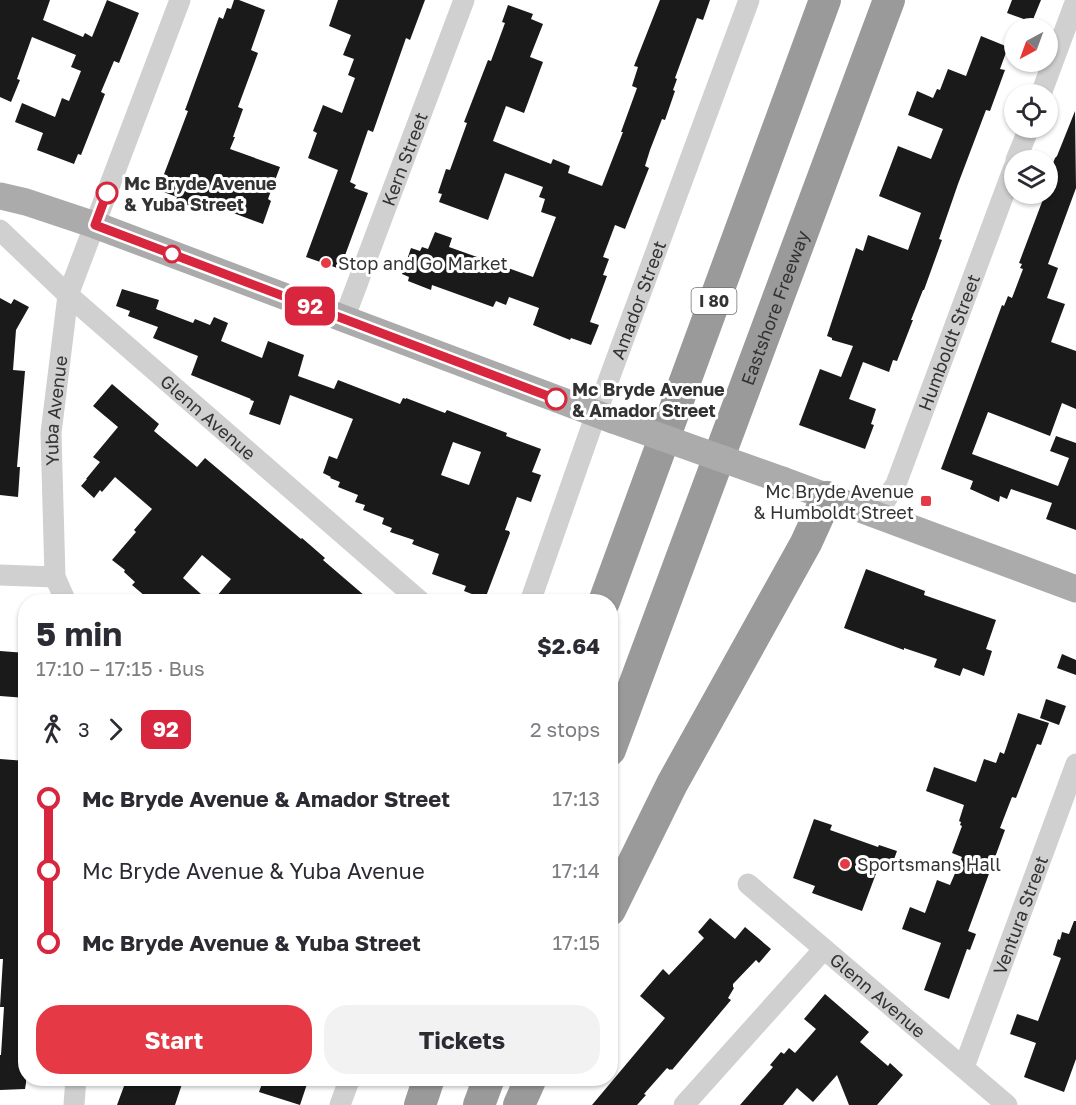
<!DOCTYPE html>
<html lang="en">
<head>
<meta charset="utf-8">
<style>
  :root { --surface:#fff; --page:#f2f2f3; --text:#2b2b33; --muted:#7c7c81; --accent:#e63946 }
  body { margin:0; font-family:"Golos Text",sans-serif; background:var(--page); color:var(--text); height:100vh; display:flex; flex-direction:column; font-size:22px; white-space:nowrap }
  * { box-sizing:border-box; margin:0 }
  p { font-size:20px; color:var(--muted) }
  .icon { flex:none; width:33px; height:33px; fill:none; stroke:currentColor; stroke-width:2; stroke-linecap:round; stroke-linejoin:round }
  .map { position:relative; flex:1; overflow:hidden }
  .sheet { position:absolute; left:18px; top:594px; width:600px; height:492px; display:flex; flex-direction:column; background:var(--surface); border-radius:24px; box-shadow:0 2px 4px #0004 }
  .sheet>* { flex:none }
  .badge { padding:0 12px; border-radius:9px; font-size:21px; line-height:39px }
  .needle { width:39px; rotate:221deg }
  .fabs { position:absolute; left:1004px; top:18px; display:grid; gap:12px }
  .fabs a { display:grid; place-items:center; width:54px; height:54px; border-radius:50%; background:var(--surface); box-shadow:0 2px 4px #0004; font-size:30px }
  .map>.badge { position:absolute; translate:-50% -50%; box-shadow:0 0 0 3px #fff }
  .legs { display:flex; align-items:center; gap:9px; height:66px; padding:0 18px; font-size:20px }
  .legs p { margin-inline-start:auto }
  .summary { display:flex; align-items:center; justify-content:space-between; height:102px; padding:0 18px }
  h1 { font-size:33px; font-weight:700; line-height:45px }
  .button { display:flex; gap:12px; margin-top:auto; padding:12px 18px }
  .button a { flex:1; height:69px; border-radius:24px; background:var(--accent); color:#fff; font-size:24px; font-weight:700; line-height:69px; text-align:center }
  .button a+a { background:var(--page); color:var(--text) }
  ul { padding:0 18px; list-style:none }
  li { display:flex; align-items:center; gap:21px; height:72px; font-size:22px }
  li i { display:grid; place-items:center; width:9px; height:100%; margin:0 8px; background:currentColor }
  li i::after { content:''; width:15px; height:15px; margin:-8px; border:4px solid; border-radius:50%; background:var(--surface) }
  li p { margin-inline-start:auto }
  li:first-child i { background:linear-gradient(#0000 50%,currentColor 0) }
  li:last-child i { background:linear-gradient(currentColor 50%,#0000 0) }
  .map>svg:first-child { display:block }
  .building { fill:#1a1a1a; fill-rule:evenodd }
  .lines { fill:none; stroke-linecap:round; stroke-linejoin:round }
  .minor { stroke:#d0d0d0; stroke-width:21 }
  .major { stroke:#ababab; stroke-width:27 }
  .highway { stroke:#9a9a9a; stroke-width:32 }
  .major-bridge { stroke:#ababab; stroke-width:27 }
  .line-1-casing { stroke:#fff; stroke-width:14 }
  .line-1 { stroke:#d7263d; stroke-width:9 }
  .stop-1-dot { fill:#fff; stroke:#d7263d; stroke-width:3 }
  .poi-dot { fill:#e63946; stroke:#fff; stroke-width:2 }
  .labels { text-anchor:middle; dominant-baseline:central; stroke-width:6; stroke-linejoin:round; paint-order:stroke }
  .shield { fill:#fff; stroke:#707070; stroke-width:1.5 }
  .shield-label { font-size:16px; font-weight:bold; fill:#333 }
  .street-label { font-size:18px; fill:#333; stroke:#fff }
  .stop-label { font-size:18px; font-weight:bold; fill:#333; stroke:#fff; text-anchor:start }
  .poi-label { font-size:18px; fill:#333; stroke:#fff; text-anchor:start }
</style>
</head>
<body>
<div class="map">
<svg width="1076" height="1105" viewBox="0 0 1076 1105">
  <rect width="100%" height="100%" fill="#fff"/>
  <path class="building" d="M0 0H50L43 20 83 37 85 33 92 37 107 0 139 13 119 63 114 61 101 92 105 94 81 155 78 154 74 164 37 150 43 133 15 122 22 103 55 117 62 98 69 101 81 71 71 67 76 55 32 37 17 79 20 80 11 102 0 97Z
    M234 0H239L265 10 251 50 258 53 238 107 243 109 233 137H235L230 149 280 167 268 199 271 201 263 224 212 205 209 213 176 201 177 197 158 190 188 111 185 110 219 17 223 19 227 8 231 9Z
    M338 0H425L410 40 406 38 373 132 368 130 350 182 356 185 354 188 368 193 340 269 306 257 338 170 308 158 317 133 313 131 323 105 342 113 355 78 348 75 354 59 343 55 351 35 329 26Z
    M660 0H710L703 20 697 18 675 78 677 79 673 90 675 91 665 120 662 119 650 150 645 166 649 168 625 229 615 225 603 257 609 259 603 275 607 276 590 322 599 325 591 345 571 338 570 340 533 325 539 308 509 297 506 305 496 301 493 307 432 285 431 290 408 281 409 277 402 274 411 248 420 251 422 247 428 249 435 232 452 238 449 247 533 277 556 217 541 212 545 199 539 197 543 187 505 173 488 220 439 202 442 194 438 193 446 169 450 170 467 123 464 122 488 60 491 61 505 23 502 22 508 5 533 14 531 19 543 24 530 57 543 62 524 113 506 106 493 141 551 164 553 159 570 166 568 173 602 186 623 132H621L637 88 632 86 638 67 634 66Z
    M1012 0H1041L1032 22 1007 13Z
    M981 36 1008 47 1000 69 1005 70 990 111 986 110 958 184 939 239 942 240 924 290H923L911 320H913L897 361 893 360 889 372 863 362 849 399 876 409 871 424 874 425 865 449 799 425 820 369 841 377 853 346 832 340V338L827 336 856 248 863 251 868 235 908 250 921 213 879 196 898 146 931 159 943 129 908 115 917 91 933 98 937 89 940 90 948 69 966 76Z
    M1075 111 1076 188 1048 264 1058 268 1047 298 1065 304 1051 342 1076 351V409L1062 403 1050 436 988 412 972 454 1058 486 1069 458 1050 451 1056 436 1076 443V530L1046 519 1052 503 1011 489 1007 499 1000 496 999 502 970 489 973 481 941 469 1002 305 1004 306 1008 296 1012 298 1023 269 1020 268 1022 264 1019 263 1045 194H1047V184L1054 166 1053 163 1055 158 1057 156Z
    M122 289 159 300 156 309 193 323 195 319 210 325 214 317 228 323 221 341 262 358 268 341 304 355 298 376 334 389 338 380 400 404 403 398 406 399V398L445 413 447 410 507 433 506 436 541 449 532 472 541 475 531 502 517 497 505 530 509 531 510 533 485 599 464 591 466 586 432 574 439 554 412 544 414 540 390 532 392 528 382 524 384 518 363 510 365 505 355 502 358 495 338 487 340 482 330 478 331 477 323 473 329 456 337 459 353 419 290 395 280 425 249 414 254 401 250 400 251 399 191 375 198 356 153 338 158 327 128 316 130 311 116 306ZM453 442 481 452 469 485 441 475Z
    M0 298 11 304 14 299 29 307 16 330 13 370 25 371 17 467H20L18 497 0 495Z
    M112 384 159 424 154 431 197 467 205 458 301 539 302 538 325 558 323 560 372 602H212L231 579 202 555 183 578 210 602H152L132 585 135 582 124 572 125 570 112 560 136 532 134 530 152 509 115 477 102 492 100 490 94 498 81 486 87 479H86L100 462 93 457 118 427 93 406Z
    M866 569 925 591 924 595 996 620 986 649 992 651 984 676 963 668 960 676 934 667 937 659 904 648V650L844 628Z
    M0 651 26 653V698L0 696Z
    M1062 654 1076 660V675L1057 668Z
    M1046 699 1066 706 1059 725 1040 718Z
    M1018 713 1049 723 1041 745 1037 744 1016 798 1012 797 1000 828 1005 830 968 931 976 934 970 950 967 949 949 999 924 990 941 943 902 929 910 907 925 913 937 880 950 885 962 857 952 853 962 826 960 825 961 822 959 821 964 805 926 791 934 767 976 782 984 759 996 763 1000 752 1004 754Z
    M0 759 26 761V1083L25 1089 0 1090V1055H1L4 1007H0L3 959H0Z
    M814 819 832 825 830 830 878 847 879 845 897 851 889 873 878 869 877 871 862 911 812 893 815 886 793 878Z
    M710 918 735 939 745 927 771 949 759 963 756 960 733 984V987L734 988 728 998 731 1000 672 1070 671 1069 670 1070 667 1068 644 1094 646 1095 637 1105H592L665 1018 640 996 663 969 669 975 704 938 698 932Z
    M1074 921H1076V1059L1064 1092 1024 1077 1036 1043 1010 1034 1017 1014 1038 1021 1061 958 1053 955 1058 939 1060 940 1062 932 1069 934Z
    M825 994 869 1032 860 1042 888 1066 890 1063 903 1075 877 1105H849L837 1075 813 1102 797 1088 783 1105H740L773 1067 770 1065 781 1052 784 1054 789 1048 795 1053 816 1029 804 1019Z
    M127 1078H184L175 1105H117Z
    M264 1078H309L300 1105 259 1092Z"/>
  <g class="lines">
    <g class="minor">
      <path d="M1041 94 1076 0"/>
      <path d="M1016 160 1029 128"/>
      <path id="s1" d="M0 230 68 295 421 602"/>
      <path id="s2" d="M344 319 464 0"/>
      <path id="s3" d="M876 515 896 484 1014 167"/>
      <path d="M0 575 55 577"/>
      <path id="s4" d="M66 602 55 577 51 433 68 295 180 0"/>
      <path id="s5" d="M530 602 596 414 749 0"/>
      <path id="s6" d="M748 884 1007 1105"/>
      <path id="s7" d="M964 1067 1076 764"/>
      <path d="M74 1105 76 1078"/>
      <path d="M340 1105 350 1078"/>
      <path d="M684 1105 824 949"/>
    </g>
    <path class="major" d="M0 196 26 202 95 225 613 420
      M782 480 1076 589"/>
    <g class="highway">
      <path d="M604 602 825 0"/>
      <path id="s8" d="M610 750 889 0"/>
      <path d="M610 910 672 784 806 543 827 497"/>
      <path d="M420 1105 429 1078"/>
      <path d="M479 1105 489 1078"/>
      <path d="M519 1105 531 1078"/>
    </g>
    <path class="major-bridge" d="M613 420 782 480"/>
  </g>
  <g class="lines">
    <g class="line-1-casing">
      <path id="line-1" d="M107 193 95 225 556 399"/>
    </g>
    <use href="#line-1" class="line-1"/>
  </g>
  <g class="stop-1-dot">
    <circle cx="107" cy="193" r="10"/>
    <circle cx="172" cy="254" r="8"/>
    <circle cx="556" cy="399" r="10"/>
  </g>
  <g class="poi-dot">
    <circle cx="326" cy="263" r="6"/>
    <rect x="920" y="495" width="12" height="12" rx="3"/>
    <circle cx="845" cy="864" r="6"/>
  </g>
  <g class="labels">
    <rect class="shield" x="691.5" y="288" width="45" height="26" rx="4.5"/>
    <g class="shield-label">
      <text x="714" y="301">I 80</text>
    </g>
    <g class="street-label">
      <text stroke="none"><textPath href="#s2" startOffset="171">Kern Street</textPath></text>
      <text stroke="none"><textPath href="#s5" startOffset="321">Amador Street</textPath></text>
      <text stroke="none"><textPath href="#s8" startOffset="472">Eastshore Freeway</textPath></text>
      <text stroke="none"><textPath href="#s3" startOffset="188">Humboldt Street</textPath></text>
      <text stroke="none"><textPath href="#s4" startOffset="194">Yuba Avenue</textPath></text>
      <text stroke="none"><textPath href="#s1" startOffset="280">Glenn Avenue</textPath></text>
      <text stroke="none"><textPath href="#s7" startOffset="162">Ventura Street</textPath></text>
      <text stroke="none"><textPath href="#s6" startOffset="171">Glenn Avenue</textPath></text>
    </g>
    <g class="stop-label">
      <text x="124" y="183">Mc Bryde Avenue<tspan x="124" dy="21">&amp; Yuba Street</tspan></text>
      <text x="572" y="389">Mc Bryde Avenue<tspan x="572" dy="21">&amp; Amador Street</tspan></text>
    </g>
    <g class="poi-label">
      <text x="338" y="263">Stop and Go Market</text>
      <text x="914" y="491" text-anchor="end">Mc Bryde Avenue<tspan x="914" dy="21">&amp; Humboldt Street</tspan></text>
      <text x="857" y="864">Sportsmans Hall</text>
    </g>
  </g>
</svg>
<div class="fabs">
<a><svg class="needle" viewBox="-14 -14 28 28"><path d="M0-13l5 13h-10z" fill="#e53935"/><path d="M0 13l5-13h-10z" fill="#7c7c81"/></svg></a>
<a><svg class="icon" aria-label="locate" viewBox="0 0 24 24"><circle cx="12" cy="12" r="6"/><path d="M12 2v4M12 18v4M2 12h4M18 12h4"/></svg></a>
<a><svg class="icon" aria-label="layers" viewBox="0 0 24 24"><path d="M12 4l9 5-9 5-9-5zM3 14l9 5 9-5"/></svg></a>
</div>
<b class="badge" style="left:310px;top:306px;background:#d7263d;color:#fff">92</b>
<section class="sheet">
<div class="summary"><div><h1>5 min</h1><p>17:10 – 17:15 · Bus</p></div><b>$2.64</b></div>
<div class="legs"><svg class="icon" aria-label="walk" viewBox="0 0 24 24"><circle cx="13" cy="4" r="2"/><path d="M13 8l-2 6 4 7M11 14l-3 7M7 12l3-4h3l4 4"/></svg>3<svg class="icon" aria-label="forward" viewBox="0 0 24 24"><path d="M9 5l7 7-7 7"/></svg><b class="badge" style="background:#d7263d;color:#fff">92</b><p>2 stops</p></div>
<ul>
<li><i style="color:#d7263d"></i><b>Mc Bryde Avenue &amp; Amador Street</b><p>17:13</p></li>
<li><i style="color:#d7263d"></i><span>Mc Bryde Avenue &amp; Yuba Avenue</span><p>17:14</p></li>
<li><i style="color:#d7263d"></i><b>Mc Bryde Avenue &amp; Yuba Street</b><p>17:15</p></li>
</ul>
<div class="button"><a>Start</a><a>Tickets</a></div>
</section>
</div>
</body>
</html>
